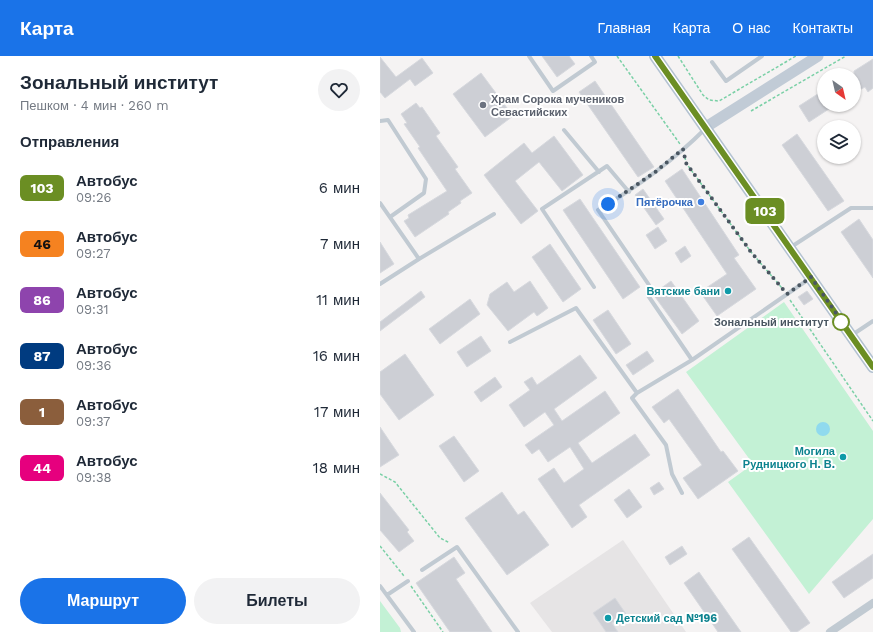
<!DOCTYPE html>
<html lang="ru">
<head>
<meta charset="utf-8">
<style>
  :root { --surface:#fff; --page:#f2f2f3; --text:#1f2937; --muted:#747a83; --accent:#1a73e8 }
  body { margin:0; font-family:"Work Sans",sans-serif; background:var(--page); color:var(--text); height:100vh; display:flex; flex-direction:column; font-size:15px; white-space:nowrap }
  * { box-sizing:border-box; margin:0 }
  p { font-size:13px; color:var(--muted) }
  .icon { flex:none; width:22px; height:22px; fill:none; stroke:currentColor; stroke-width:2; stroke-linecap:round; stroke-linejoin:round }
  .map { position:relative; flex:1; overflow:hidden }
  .drawer { display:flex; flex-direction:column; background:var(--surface); width:380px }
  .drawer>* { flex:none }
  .badge { padding:0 8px; border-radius:6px; font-size:14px; line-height:26px }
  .needle { width:26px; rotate:146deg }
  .fabs { position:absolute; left:437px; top:12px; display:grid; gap:8px }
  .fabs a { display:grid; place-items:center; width:44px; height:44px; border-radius:50%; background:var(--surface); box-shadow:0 1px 3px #0004; font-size:20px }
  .you { position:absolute; width:20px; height:20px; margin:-10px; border:3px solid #fff; border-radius:50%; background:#1a73e8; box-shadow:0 0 0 6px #1a73e833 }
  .map>.badge { position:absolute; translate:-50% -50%; box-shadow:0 0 0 2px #fff }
  h2 { padding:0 20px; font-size:15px; line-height:36px }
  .round { display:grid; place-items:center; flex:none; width:42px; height:42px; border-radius:21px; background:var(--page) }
  .overview { display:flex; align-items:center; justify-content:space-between; height:68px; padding:0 20px }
  h1 { font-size:19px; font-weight:800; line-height:30px }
  .action { display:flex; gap:8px; margin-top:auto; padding:8px 20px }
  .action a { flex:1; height:46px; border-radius:24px; background:var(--accent); color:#fff; font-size:16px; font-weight:800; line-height:46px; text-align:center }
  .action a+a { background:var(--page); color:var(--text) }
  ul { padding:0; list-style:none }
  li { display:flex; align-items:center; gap:12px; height:56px; padding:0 20px }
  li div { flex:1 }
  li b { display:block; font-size:15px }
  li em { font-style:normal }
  li .badge { min-width:44px; font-weight:700; text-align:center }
  header { display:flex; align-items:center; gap:24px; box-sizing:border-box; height:56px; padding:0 20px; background:var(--accent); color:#fff }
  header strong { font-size:19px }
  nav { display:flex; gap:22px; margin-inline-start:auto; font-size:14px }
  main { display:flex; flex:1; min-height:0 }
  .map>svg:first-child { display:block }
  .education { fill:#e6e4e5 }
  .green { fill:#c3f1d5 }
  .water { fill:#90daee }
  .building { fill:#cdcfd5; stroke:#d7d9de }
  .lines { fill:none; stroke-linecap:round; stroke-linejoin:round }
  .path { stroke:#7ad0a6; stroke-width:1.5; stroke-dasharray:3 2; stroke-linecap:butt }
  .service { stroke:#c1cad2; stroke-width:4 }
  .minor { stroke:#c1cad2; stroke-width:8 }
  .secondary { stroke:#c1cbd6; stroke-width:11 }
  .primary { stroke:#b3c2d1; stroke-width:12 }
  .line-casing { stroke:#fff; stroke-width:9 }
  .line { stroke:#6b8e23; stroke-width:6 }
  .walk { stroke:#4a5661; stroke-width:4; stroke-dasharray:0 7.2 }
  .worship-dot { fill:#6b7280; stroke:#fff; stroke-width:1.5 }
  .shop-dot { fill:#3f7fe0; stroke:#fff; stroke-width:1.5 }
  .culture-dot { fill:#0f9aa8; stroke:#fff; stroke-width:1.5 }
  .stop-dot { fill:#fff; stroke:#6b8e23; stroke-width:2 }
  .labels { text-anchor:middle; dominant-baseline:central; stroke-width:4; stroke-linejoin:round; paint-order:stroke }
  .worship-label { font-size:11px; font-weight:bold; fill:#5b616d; stroke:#fff; text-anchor:start }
  .shop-label { font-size:11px; font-weight:bold; fill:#366cbe; stroke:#fff; text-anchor:end }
  .culture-label { font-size:11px; font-weight:bold; fill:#0d838f; stroke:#fff; text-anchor:end }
  .stop-label { font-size:11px; font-weight:bold; fill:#4a5661; stroke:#fff; text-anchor:end }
</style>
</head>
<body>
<header>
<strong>Карта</strong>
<nav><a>Главная</a><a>Карта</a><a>О нас</a><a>Контакты</a></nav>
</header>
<main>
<section class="drawer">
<div class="overview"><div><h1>Зональный институт</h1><p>Пешком · 4 мин · 260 m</p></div><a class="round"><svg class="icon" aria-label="heart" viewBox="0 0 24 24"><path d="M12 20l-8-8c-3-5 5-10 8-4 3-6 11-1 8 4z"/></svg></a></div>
<h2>Отправления</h2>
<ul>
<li><span class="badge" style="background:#6b8e23;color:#fff">103</span><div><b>Автобус</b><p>09:26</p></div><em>6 мин</em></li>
<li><span class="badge" style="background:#f58220;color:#111">46</span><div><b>Автобус</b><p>09:27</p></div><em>7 мин</em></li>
<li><span class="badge" style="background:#8e44ad;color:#fff">86</span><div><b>Автобус</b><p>09:31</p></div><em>11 мин</em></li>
<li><span class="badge" style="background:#003b80;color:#fff">87</span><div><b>Автобус</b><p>09:36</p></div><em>16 мин</em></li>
<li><span class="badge" style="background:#8b5e3c;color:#fff">1</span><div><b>Автобус</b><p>09:37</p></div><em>17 мин</em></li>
<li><span class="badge" style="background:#e6007e;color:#fff">44</span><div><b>Автобус</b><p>09:38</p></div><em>18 мин</em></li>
</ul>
<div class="action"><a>Маршрут</a><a>Билеты</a></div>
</section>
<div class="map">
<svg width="493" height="576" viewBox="0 0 493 576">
  <rect width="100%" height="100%" fill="#f5f3f3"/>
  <path class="education" d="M243 484 306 576H172L150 547Z"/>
  <path class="green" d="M404 246 493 375V463L429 538 348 426 373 408 306 316Z
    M0 545 20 572 21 576H0Z"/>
  <path class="water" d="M436 373a7 7 0 1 1 14 0a7 7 0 1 1-14 0Z"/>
  <path class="building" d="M162 0H189L195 8 177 21Z
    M0 1 16 21 42 2 53 17 35 30 30 23 5 42 0 36Z
    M493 3V32L488 36 485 31 474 37V15Z
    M101 17 133 60 105 81 73 38Z
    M215 25 274 111 258 121 199 36Z
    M444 34V49H455L429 66 419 50Z
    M36 47 40 52 42 51 60 77 56 80 78 111 75 113 92 137 80 145 81 147 68 156 69 158 35 181 24 165 29 162 28 159 67 135 38 92 40 91 24 68 27 67 21 58Z
    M417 78 464 145 448 155 402 89Z
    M174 80 203 119 182 135 159 106 135 125 158 155 141 168 104 119 144 87 152 97Z
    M302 113 359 199 354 202 376 233 337 260 320 236 347 218 285 125Z
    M263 133 284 163 276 169 255 139Z
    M200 143 260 231 243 243 183 154Z
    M479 163 493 184V222L461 176Z
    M278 171 287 185 275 193 266 179Z
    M0 186 14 208 0 217Z
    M170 188 201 233 183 246 152 201Z
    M305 190 311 200 301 207 295 197Z
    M150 225 168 252 157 260 154 256 128 275 107 249 110 238 127 226 134 236Z
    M291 225 319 265 302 278 273 238Z
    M41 235 45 241 0 275V266Z
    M427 235 433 243 424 249 418 241Z
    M90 243 100 258 60 288 49 273Z
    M228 254 251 288 236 298 213 264Z
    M101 280 111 295 87 311 77 296Z
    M267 295 274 305 253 319 246 309Z
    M25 298 54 339 19 364 0 338V316Z
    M200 299 217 322 174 353 182 365 225 335 240 357 198 387 212 407 255 378 270 399 199 449 207 461 192 472 158 423 174 412 184 427 204 413 190 391 168 406 159 393 152 398 145 389 174 369 165 356 144 371 129 349 150 334 144 326 152 321 157 329Z
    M115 321 122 331 101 346 94 336Z
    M298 333 341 396 343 395 358 415 318 443 303 422 322 409 289 363 284 367 272 351Z
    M0 371 19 399 0 411Z
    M74 380 99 415 84 426 59 390Z
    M279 426 284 433 274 439 270 432Z
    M249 433 262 451 247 462 234 444Z
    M122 436 138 459 144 455 169 489 127 519 85 462Z
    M0 437 29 474 27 476 34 485 19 496 0 474Z
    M369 481 430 567 417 576H411L352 493Z
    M302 490 307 498 290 509 285 501Z
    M493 498V522L464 542 452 526Z
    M74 501 85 517 76 523 112 576H70L36 527Z
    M319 516 361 576H338L304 527Z
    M235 542 246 558 232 567 238 576H226L213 557Z"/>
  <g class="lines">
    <path class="path" d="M237 0 300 88
      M298 0 323 39 329 44 339 45 416 0
      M371 55 466 0
      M305 101 306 107 371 196 402 232
      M410 244 493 365
      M0 418 15 426 60 482 70 487
      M0 490 24 520
      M31 530 63 576"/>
    <path class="service" d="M149 0 173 35 215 6 211 0
      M332 6 346 25 382 0
      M0 65 8 64 46 123 44 137 10 161
      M325 73C293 105 257 131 218 154L269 229 267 238 312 304 429 223
      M184 74 219 116
      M0 147 39 203 0 228
      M411 191 471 152H493
      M39 203 114 158
      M214 231 162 153 227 110 249 136
      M472 279 493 265
      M130 286 196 252 257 337
      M302 437 292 418 286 389 252 342 257 337 312 304
      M42 514 77 491 138 576
      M0 530 34 576
      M7 539 28 525"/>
    <path class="minor" d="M450 576 493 547"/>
    <path class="secondary" d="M326 71 438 0"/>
    <path class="primary" d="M275 0 493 311"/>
  </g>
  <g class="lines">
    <g class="line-casing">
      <path id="line" d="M275 0 493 311"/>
    </g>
    <use href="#line" class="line"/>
    <path class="walk" d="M228 148 274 117 303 93 306 107 371 196 407 238 431 221 465 270 461 266"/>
  </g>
  <circle class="worship-dot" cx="103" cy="49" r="4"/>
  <circle class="shop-dot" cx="321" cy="146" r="4"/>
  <g class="culture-dot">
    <circle cx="348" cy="235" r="4"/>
    <circle cx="463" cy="401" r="4"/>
    <circle cx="228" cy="562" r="4"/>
  </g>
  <circle class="stop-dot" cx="461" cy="266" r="8"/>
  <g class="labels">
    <g class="worship-label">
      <text x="111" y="43">Храм Сорока мучеников<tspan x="111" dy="13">Севастийских</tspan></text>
    </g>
    <g class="shop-label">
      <text x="313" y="146">Пятёрочка</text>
    </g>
    <g class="culture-label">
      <text x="340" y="235">Вятские бани</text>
      <text x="455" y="395">Могила<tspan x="455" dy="13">Рудницкого Н. В.</tspan></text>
      <text x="236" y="562" text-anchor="start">Детский сад №196</text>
    </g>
    <g class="stop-label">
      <text x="449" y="266">Зональный институт</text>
    </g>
  </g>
</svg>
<div class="fabs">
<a><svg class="needle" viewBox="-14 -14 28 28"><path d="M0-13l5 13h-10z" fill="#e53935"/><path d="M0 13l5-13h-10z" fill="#747a83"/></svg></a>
<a><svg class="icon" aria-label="layers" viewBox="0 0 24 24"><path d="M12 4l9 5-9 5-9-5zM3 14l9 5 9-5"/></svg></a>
</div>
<div class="you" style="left:228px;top:148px"></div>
<b class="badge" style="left:385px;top:155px;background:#6b8e23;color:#fff">103</b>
</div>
</main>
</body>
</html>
